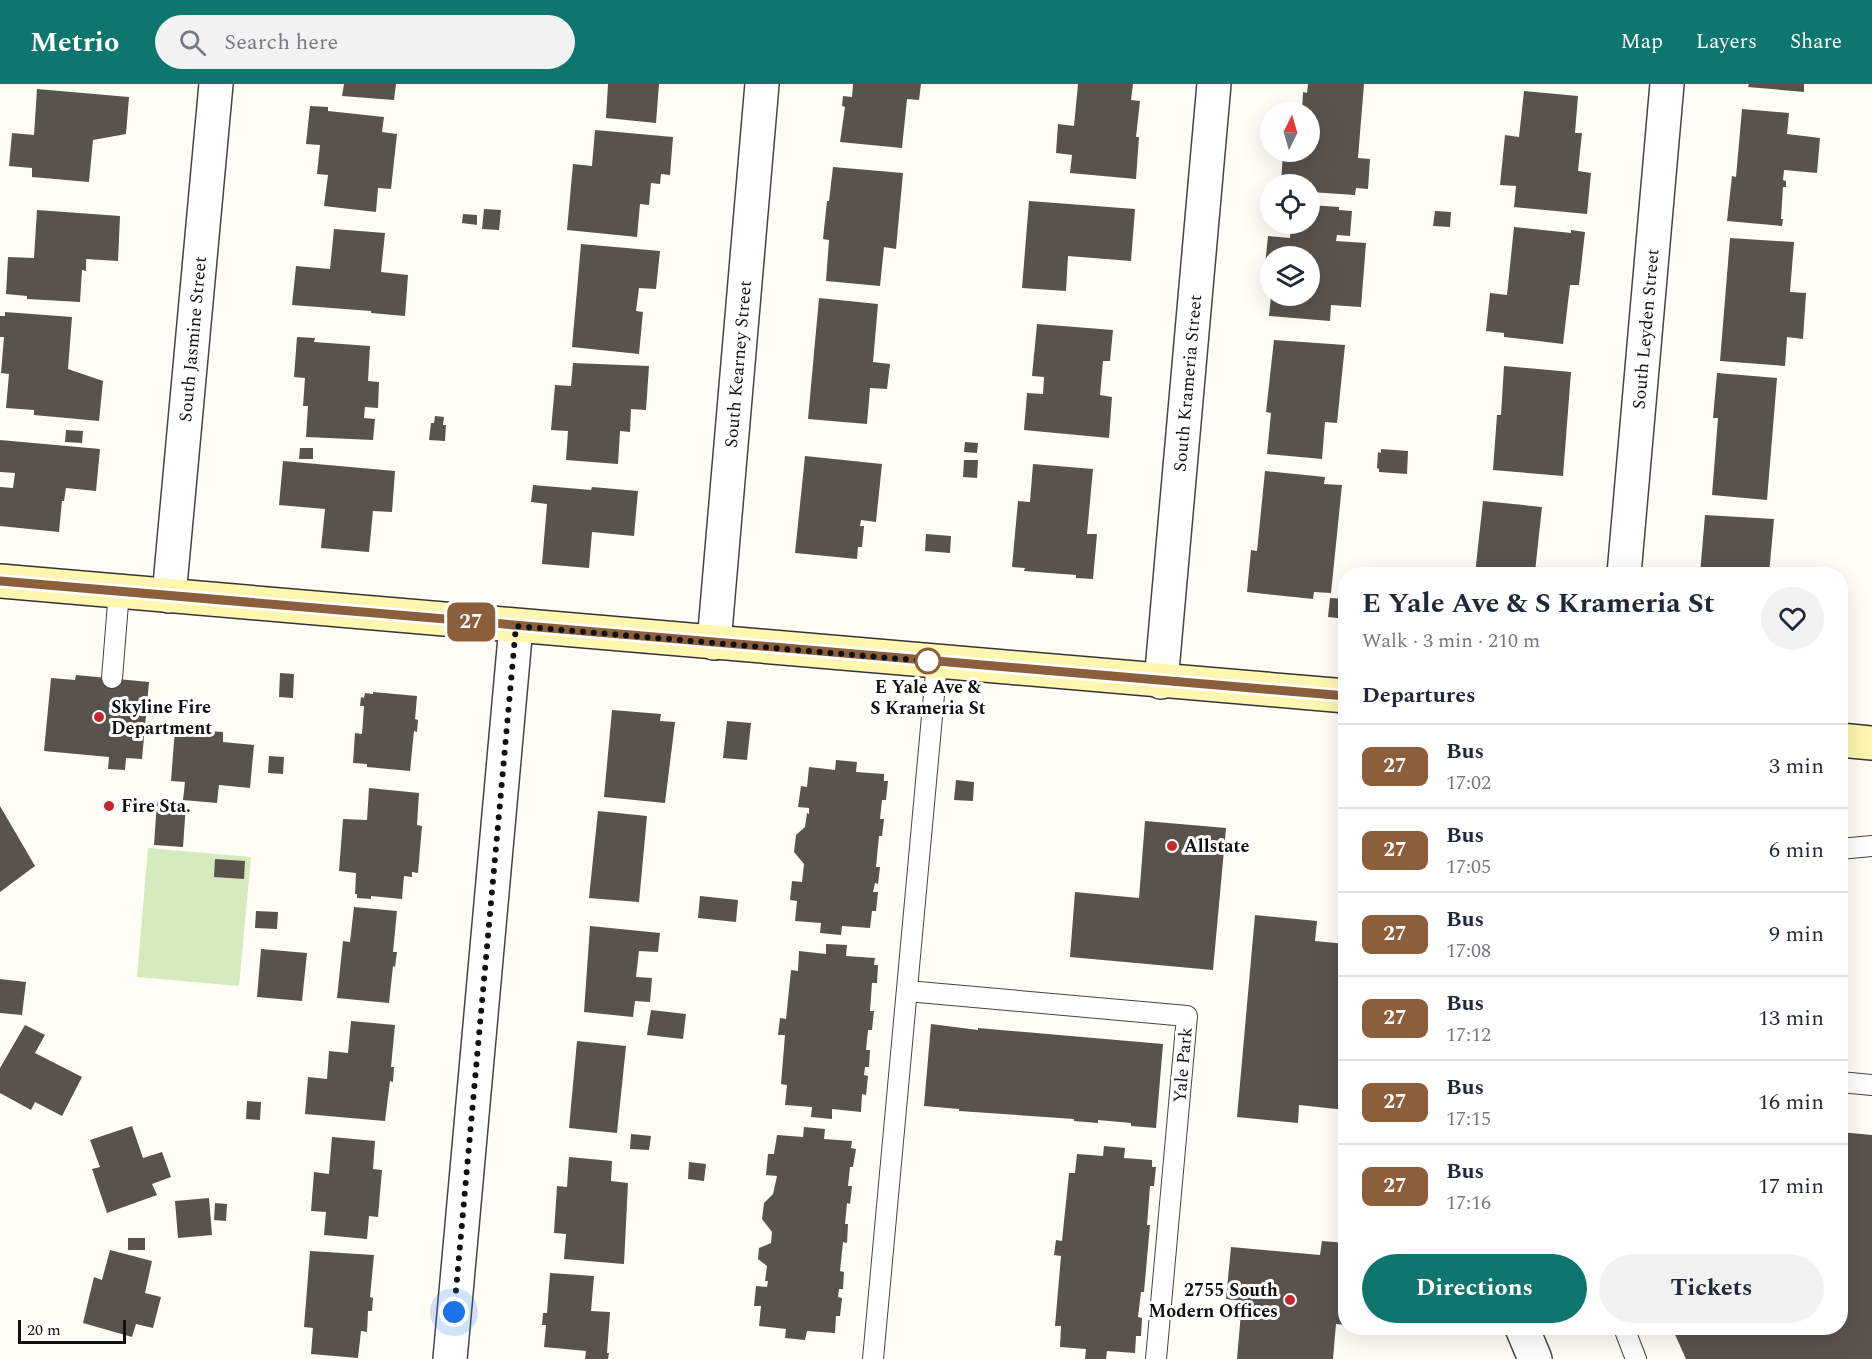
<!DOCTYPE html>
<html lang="en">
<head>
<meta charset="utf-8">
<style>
  :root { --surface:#fff; --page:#f2f2f3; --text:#1f2937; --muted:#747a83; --line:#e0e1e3; --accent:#0f766e }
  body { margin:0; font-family:Spectral,serif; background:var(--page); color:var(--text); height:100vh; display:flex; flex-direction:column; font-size:22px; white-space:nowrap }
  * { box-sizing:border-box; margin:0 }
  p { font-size:20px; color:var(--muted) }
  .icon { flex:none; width:33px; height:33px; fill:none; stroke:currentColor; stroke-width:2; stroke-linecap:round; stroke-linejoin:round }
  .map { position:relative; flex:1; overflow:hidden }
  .panel { position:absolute; left:1338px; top:483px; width:510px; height:768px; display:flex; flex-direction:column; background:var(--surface); border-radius:24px; box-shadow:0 6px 24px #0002 }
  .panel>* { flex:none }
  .badge { padding:0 12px; border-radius:9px; font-size:21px; line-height:39px }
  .needle { width:39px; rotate:5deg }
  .tools { position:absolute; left:1260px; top:18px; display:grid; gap:12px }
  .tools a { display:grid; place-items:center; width:60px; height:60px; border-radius:50%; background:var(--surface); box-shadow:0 6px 24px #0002; font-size:30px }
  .scale { position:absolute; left:18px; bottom:15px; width:108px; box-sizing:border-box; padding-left:6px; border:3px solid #111; border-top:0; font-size:16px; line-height:21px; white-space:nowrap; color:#111; -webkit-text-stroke:4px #fff; paint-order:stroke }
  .you { position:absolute; width:30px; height:30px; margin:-15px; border:4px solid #fff; border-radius:50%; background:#1a73e8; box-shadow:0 0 0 9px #1a73e833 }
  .map>.badge { position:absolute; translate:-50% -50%; box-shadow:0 0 0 3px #fff }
  h2 { padding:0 24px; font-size:22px; line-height:54px }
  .round { display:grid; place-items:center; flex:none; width:63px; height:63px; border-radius:32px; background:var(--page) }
  .overview { display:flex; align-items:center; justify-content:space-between; height:102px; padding:0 24px }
  h1 { font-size:28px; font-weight:700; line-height:45px }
  .button { display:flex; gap:12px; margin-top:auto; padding:12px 24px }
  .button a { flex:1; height:69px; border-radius:36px; background:var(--accent); color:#fff; font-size:24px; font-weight:700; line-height:69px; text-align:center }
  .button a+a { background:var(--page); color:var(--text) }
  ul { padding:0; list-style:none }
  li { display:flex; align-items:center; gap:18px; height:84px; padding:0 24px; border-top:2px solid var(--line) }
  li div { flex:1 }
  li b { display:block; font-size:22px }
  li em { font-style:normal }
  li .badge { min-width:66px; font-weight:700; text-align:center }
  header { display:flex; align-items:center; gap:36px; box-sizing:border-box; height:84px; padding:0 30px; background:var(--accent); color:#fff }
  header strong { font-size:28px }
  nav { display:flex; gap:33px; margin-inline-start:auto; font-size:21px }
  .search { width:420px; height:54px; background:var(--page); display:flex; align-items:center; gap:15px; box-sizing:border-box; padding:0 21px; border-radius:33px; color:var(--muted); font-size:22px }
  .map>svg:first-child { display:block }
  .green { fill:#d5ebbd }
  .building { fill:#5a524d }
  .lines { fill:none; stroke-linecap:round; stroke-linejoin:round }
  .service-casing { stroke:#444; stroke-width:22 }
  .minor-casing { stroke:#444; stroke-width:36 }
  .secondary-casing { stroke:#333; stroke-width:36 }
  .service { stroke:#fff; stroke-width:20 }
  .minor { stroke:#fff; stroke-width:33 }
  .secondary { stroke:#fff6b0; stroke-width:33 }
  .line-casing { stroke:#fff; stroke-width:14 }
  .line { stroke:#8b5e3c; stroke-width:9 }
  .walk { stroke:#111; stroke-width:6; stroke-dasharray:0 10.8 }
  .stop-dot { fill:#fff; stroke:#8b5e3c; stroke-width:3 }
  .poi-dot { fill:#c4262e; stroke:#fff; stroke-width:2 }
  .labels { text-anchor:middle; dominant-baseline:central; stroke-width:6; stroke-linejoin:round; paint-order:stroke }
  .street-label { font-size:18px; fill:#111; stroke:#fff }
  .stop-label { font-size:18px; font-weight:bold; fill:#111; stroke:#fff }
  .poi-label { font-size:18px; font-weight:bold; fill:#111; stroke:#fff; text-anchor:start }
</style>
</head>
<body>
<header>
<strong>Metrio</strong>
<div class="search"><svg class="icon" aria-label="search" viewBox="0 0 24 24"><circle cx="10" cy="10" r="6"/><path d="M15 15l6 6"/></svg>Search here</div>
<nav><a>Map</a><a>Layers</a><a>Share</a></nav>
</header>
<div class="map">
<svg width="1872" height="1275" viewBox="0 0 1872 1275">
  <rect width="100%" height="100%" fill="#fffdf5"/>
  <path class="green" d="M148 764 251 773 239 902 137 893Z"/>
  <path class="building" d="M344 0H396L394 16 342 12Z
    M608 0H659L656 39 606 34Z
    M853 0H921L919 16 907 15 902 64 840 58 845 23 842 22 843 12 852 13Z
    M1078 0H1133L1131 16 1140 17 1136 53H1139L1136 95 1070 89 1072 71 1056 69 1058 40 1074 42Z
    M1308 0H1364L1358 74 1370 75 1368 105 1356 104 1355 111 1310 108V100H1281L1283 68H1310V28H1302L1303 8 1307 9Z
    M1749 0H1804V8L1748 3Z
    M37 5 129 13 126 50 93 56 89 98 32 93V84L9 82 12 49 34 51Z
    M1524 7 1578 12 1575 49H1582L1578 87 1591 89 1587 130 1514 123 1516 102 1500 101 1505 51 1519 53Z
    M310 22 328 23V27L384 33 382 48 397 50 391 105 378 104 376 128 324 122 328 91 317 90 320 61 306 60Z
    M1742 25 1789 29 1787 50 1820 54 1817 89 1784 86 1783 96 1786 97V103H1783L1781 135H1783L1782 142 1727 137 1732 92 1736 93Z
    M595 46 673 53 670 91 661 90 660 100 651 99 649 121 640 120 637 153 567 146 573 80 592 82Z
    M833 83 903 89 896 165 884 163 880 202 826 197 829 156 823 155 827 117H829Z
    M1029 117 1135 125 1131 177 1068 172 1066 207 1022 204Z
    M1310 121 1339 123V126L1352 127 1350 152 1337 151 1336 157 1366 159 1361 223 1331 221 1330 237 1269 232 1271 212H1310V172H1270V192L1264 191 1268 152 1290 154 1291 140H1310Z
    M484 125 501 126 499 146 482 145Z
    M37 126 120 132 118 177 86 175V187L82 186 80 218 27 215V212L6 210 8 173 34 174Z
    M1435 127 1451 128 1450 143 1433 142Z
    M463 130 477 131V141L462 139Z
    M1514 143 1571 149V146L1585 148 1579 201H1570L1563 260 1504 253V249L1486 247 1490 209 1507 211Z
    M334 145 385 149 381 188 408 191 405 232 371 229V227L292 221 296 182 330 185Z
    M1730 154 1794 158 1790 208 1806 209 1803 255 1787 253 1785 282 1720 277Z
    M581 160 660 167 656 205 639 204 636 227 643 228 639 270 572 263Z
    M819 214 878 220 873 278 890 280 887 305 870 304 867 340 808 335Z
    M5 228 72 233 68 285 103 297 99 337 34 331V326L6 324 9 290 1 289 4 253H0V232H5Z
    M1037 240 1113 246 1110 277H1103L1100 311 1112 313 1109 354 1024 346 1027 309 1043 310 1044 293 1032 292Z
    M297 253 315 254 314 258 370 262 368 297 379 298 378 324 365 323 364 334 375 335 373 356 306 353 308 322H303L305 294 294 293Z
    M1274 256 1345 261 1337 339 1325 338 1322 375 1267 370 1271 329 1266 328Z
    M573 279 649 282 646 326 631 325 630 348 620 347 618 380 566 376 568 347 551 346 555 301 571 302Z
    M1504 282 1571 288 1563 392 1493 386 1497 331H1501Z
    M1717 289 1777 294 1767 416 1712 411 1718 334H1713Z
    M435 332 444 333 443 341H446L445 357 429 356 431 339H434Z
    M66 346 83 347 82 359 65 358Z
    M0 356 100 365 96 407 66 404 64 417H62L59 448 0 442V403L13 404 15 389 0 388Z
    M965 358 978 359 977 369 964 368Z
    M300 364H313V375H299Z
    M1381 365 1408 367 1407 390 1379 388V385L1377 384 1378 368 1381 369Z
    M805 372 882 380 876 438 861 436 860 442H864L862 463H858L857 475 795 469Z
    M964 376H978L977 394 963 393Z
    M283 377 395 387 392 428 373 427 369 468 321 464 325 425 279 421Z
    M1033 380 1093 385 1087 450H1097L1093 495 1076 494V491L1024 487 1025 484 1012 483 1018 417 1030 418Z
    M1265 387 1325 393 1324 400 1342 401 1331 509 1314 508 1313 515 1247 508 1251 466 1257 467Z
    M533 401 591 406 592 403 638 407 634 452 592 448 589 484 542 480 547 420 531 418Z
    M1483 417 1542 423 1535 488H1546L1545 490H1475Z
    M1705 431 1774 435 1769 490H1700Z
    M926 450 951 452 950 469 925 467Z
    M1330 514 1346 515V535L1328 533Z
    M280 589 294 590 293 614 279 613Z
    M76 591 149 598 142 675 126 674 125 686 108 685 109 673 44 667 51 594 75 596Z
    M373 608 417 612 415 635 418 636 417 648 414 647 410 687 367 683V680L353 679 355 649 362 650 364 622H360L361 613 364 614 365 609 373 610Z
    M612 626 661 630 660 637 675 638 665 719 604 713Z
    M727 637 751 639 747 676 723 674Z
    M175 645 223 648V658L254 661 250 704 219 701 217 719 183 716 185 698 171 697Z
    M269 672 284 673 283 690 268 689Z
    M836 676 857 678 856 688 884 690V697H888L886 716H882L880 735H884L882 752H879L876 783H880L878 800 875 799 873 808H878L876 827H872L870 844 842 842 841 851 820 849 821 839 795 837 797 817 790 816 792 797 802 798 804 780 794 768 796 751 805 743 807 729 809 730V724L798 723 801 702 807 703 809 683 835 686Z
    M956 696 974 698 973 717 954 716Z
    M369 704 419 709 417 741 422 742 418 789 412 788V793L404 792 402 815 371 812V815L357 814V810H355L356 789 339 787 343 735 367 736Z
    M157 718 186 720 183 763 154 761Z
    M0 722 35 782 0 808Z
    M598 727 647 732 639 818 589 814Z
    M1145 737 1226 744 1213 886 1070 873 1075 808 1139 814Z
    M215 775 245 777 244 795 214 793Z
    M700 812 738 816 736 838 698 834Z
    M354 823 397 827 393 868H397L395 883 393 882 389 919 337 914 343 857 350 858Z
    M256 827 278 828 277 845 255 844Z
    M1255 831 1317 837 1315 857 1346 860V1026L1299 1021 1298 1039 1237 1033Z
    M590 842 660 849 658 868 639 867 636 893 652 894 650 918 635 917 633 933 584 928Z
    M826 860 847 861 846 872 875 874 874 881H878L877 899H872L870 927H874L872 946H868L866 966H870L869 983H865L864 991 868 992 866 1011 862 1010 861 1028 832 1025V1035L811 1033 812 1023 785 1021 787 1001 781 1000 785 951H778L780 934 786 935 791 886 798 887 799 867 826 870Z
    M261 865 307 869 302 917 257 913Z
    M0 895 26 898 22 931 0 929Z
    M651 926 686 930 683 955 647 951Z
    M351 937 395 941 391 983H394L393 998 390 997 385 1037 305 1030 308 993 327 995 329 967 348 969Z
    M931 940 978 946V944L1163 960 1156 1044 1131 1042V1039L1098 1036V1039L1074 1037V1035L959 1027V1025L924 1022Z
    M25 941 45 951 35 969 82 993 62 1032 35 1018 31 1026 0 1009V984Z
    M577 957 626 962 617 1049 569 1044Z
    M247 1017 261 1018 260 1036 246 1035Z
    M132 1042 143 1074 162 1068 171 1093 152 1100 157 1111 107 1129 92 1085 100 1083 90 1056Z
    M804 1043 825 1045 824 1055 852 1057 851 1064 856 1065 853 1083H850L848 1102H852L850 1120 847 1119 845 1140H848L847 1159 843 1158 840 1187 844 1188 843 1205H839L838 1213 842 1214 840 1232H836L835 1249 807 1247 805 1256 785 1254 786 1245 759 1242 761 1222H754L756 1202 767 1203 768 1197H765L767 1182 758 1175 759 1164 771 1159 772 1148 762 1135 764 1119 773 1110 777 1092 766 1091 768 1070H774L777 1051 803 1053Z
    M1840 1048 1872 1051V1275H1686L1672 1244H1840Z
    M631 1050 651 1052 649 1066 630 1065Z
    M332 1053 375 1057 373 1085 382 1086 378 1133 369 1132 367 1155 324 1151 326 1128 311 1127 314 1088 329 1090Z
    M1104 1062 1125 1064 1124 1074 1152 1076V1083H1156L1154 1102H1150L1147 1141H1150L1144 1208H1141L1138 1233 1142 1234 1141 1252H1136L1135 1269 1107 1267 1106 1275H1085L1086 1265 1060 1263 1061 1242H1055L1061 1172 1054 1171 1056 1156 1062 1157 1069 1089H1075L1077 1070 1103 1072Z
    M569 1073 612 1077 611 1097 628 1099 624 1180 564 1175 566 1150 554 1149 557 1102 567 1103Z
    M689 1078 706 1080 704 1097 688 1095Z
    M209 1114 212 1151 178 1154 175 1117Z
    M215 1119 227 1120 226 1137 214 1136Z
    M128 1154H145V1166H128Z
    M1322 1157 1346 1159V1241L1336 1240 1333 1275H1237L1242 1217 1226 1215 1231 1163 1320 1171Z
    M110 1166 152 1177 145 1209 161 1213 153 1244 136 1240 132 1253 83 1239 94 1193 102 1196Z
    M310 1167 374 1171 370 1213 373 1214 372 1227H368L367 1248 361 1247 358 1274 311 1270 313 1244 304 1243Z
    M550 1189 594 1192 591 1227 610 1228 607 1269H609L608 1275H585L586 1267 544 1263 546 1241H542L543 1229H547Z"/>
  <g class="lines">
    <g class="service-casing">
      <path id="service" d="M112 594 119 507
        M1840 765 1872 762
        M907 907 1187 932 1156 1275
        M1840 998 1872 1001
        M1624 1244 1636 1275
        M873 1275 937 578"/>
    </g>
    <g class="minor-casing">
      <g id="minor">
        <path id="s1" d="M1624 490 1667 0"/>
        <path id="s2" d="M169 512 216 0"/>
        <path id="s3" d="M714 559 762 0"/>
        <path id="s4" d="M1161 598 1214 0"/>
        <path d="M1522 1244 1535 1275"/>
        <path d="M450 1275 516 542"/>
      </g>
    </g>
    <g class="secondary-casing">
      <path id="secondary" d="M0 497 1346 612
        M1840 656 1872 659"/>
    </g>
    <use href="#service" class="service"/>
    <use href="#minor" class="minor"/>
    <use href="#secondary" class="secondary"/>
  </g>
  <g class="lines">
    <g class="line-casing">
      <path id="line" d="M0 497 1346 612"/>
    </g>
    <use href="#line" class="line"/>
    <path class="walk" d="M454 1228 516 542 937 578 928 577"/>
  </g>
  <circle class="stop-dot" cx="928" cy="577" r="12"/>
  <g class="poi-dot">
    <circle cx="99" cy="633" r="6"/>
    <circle cx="109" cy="722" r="6"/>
    <circle cx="1172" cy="762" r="6"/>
    <circle cx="1290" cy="1216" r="6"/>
  </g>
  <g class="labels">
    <g class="street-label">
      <text stroke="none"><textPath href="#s1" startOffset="246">South Leyden Street</textPath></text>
      <text stroke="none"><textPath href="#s2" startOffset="258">South Jasmine Street</textPath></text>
      <text stroke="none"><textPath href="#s3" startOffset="280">South Kearney Street</textPath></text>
      <text stroke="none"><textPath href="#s4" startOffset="300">South Krameria Street</textPath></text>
      <text transform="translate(1183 981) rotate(-85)">Yale Park</text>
    </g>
    <g class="stop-label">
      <text x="928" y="603">E Yale Ave &amp;<tspan x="928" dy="21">S Krameria St</tspan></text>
    </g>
    <g class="poi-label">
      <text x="111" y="623">Skyline Fire<tspan x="111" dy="21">Department</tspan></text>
      <text x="121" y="722">Fire Sta.</text>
      <text x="1184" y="762">Allstate</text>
      <text x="1278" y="1206" text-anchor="end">2755 South<tspan x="1278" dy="21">Modern Offices</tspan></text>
    </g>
  </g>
</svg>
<div class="tools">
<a><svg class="needle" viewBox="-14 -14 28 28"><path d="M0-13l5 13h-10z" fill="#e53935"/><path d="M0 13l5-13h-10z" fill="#747a83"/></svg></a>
<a><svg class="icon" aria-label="locate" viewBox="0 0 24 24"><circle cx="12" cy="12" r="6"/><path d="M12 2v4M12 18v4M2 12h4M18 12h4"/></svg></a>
<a><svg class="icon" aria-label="layers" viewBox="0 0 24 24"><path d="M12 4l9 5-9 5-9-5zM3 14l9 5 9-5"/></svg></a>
</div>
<div class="scale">20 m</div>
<div class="you" style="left:454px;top:1228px"></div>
<b class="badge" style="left:471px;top:538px;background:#8b5e3c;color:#fff">27</b>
<section class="panel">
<div class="overview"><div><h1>E Yale Ave &amp; S Krameria St</h1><p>Walk · 3 min · 210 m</p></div><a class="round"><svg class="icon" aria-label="heart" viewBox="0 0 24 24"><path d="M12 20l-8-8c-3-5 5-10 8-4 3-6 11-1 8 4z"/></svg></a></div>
<h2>Departures</h2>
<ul>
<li><span class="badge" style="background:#8b5e3c;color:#fff">27</span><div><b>Bus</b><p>17:02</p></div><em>3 min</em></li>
<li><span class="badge" style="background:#8b5e3c;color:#fff">27</span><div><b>Bus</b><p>17:05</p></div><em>6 min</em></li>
<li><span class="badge" style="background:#8b5e3c;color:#fff">27</span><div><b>Bus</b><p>17:08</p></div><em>9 min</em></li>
<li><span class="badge" style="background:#8b5e3c;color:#fff">27</span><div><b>Bus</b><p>17:12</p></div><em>13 min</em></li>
<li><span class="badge" style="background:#8b5e3c;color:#fff">27</span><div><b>Bus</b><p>17:15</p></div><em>16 min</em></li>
<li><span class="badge" style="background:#8b5e3c;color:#fff">27</span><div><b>Bus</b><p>17:16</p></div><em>17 min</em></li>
</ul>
<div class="button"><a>Directions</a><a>Tickets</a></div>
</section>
</div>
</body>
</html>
